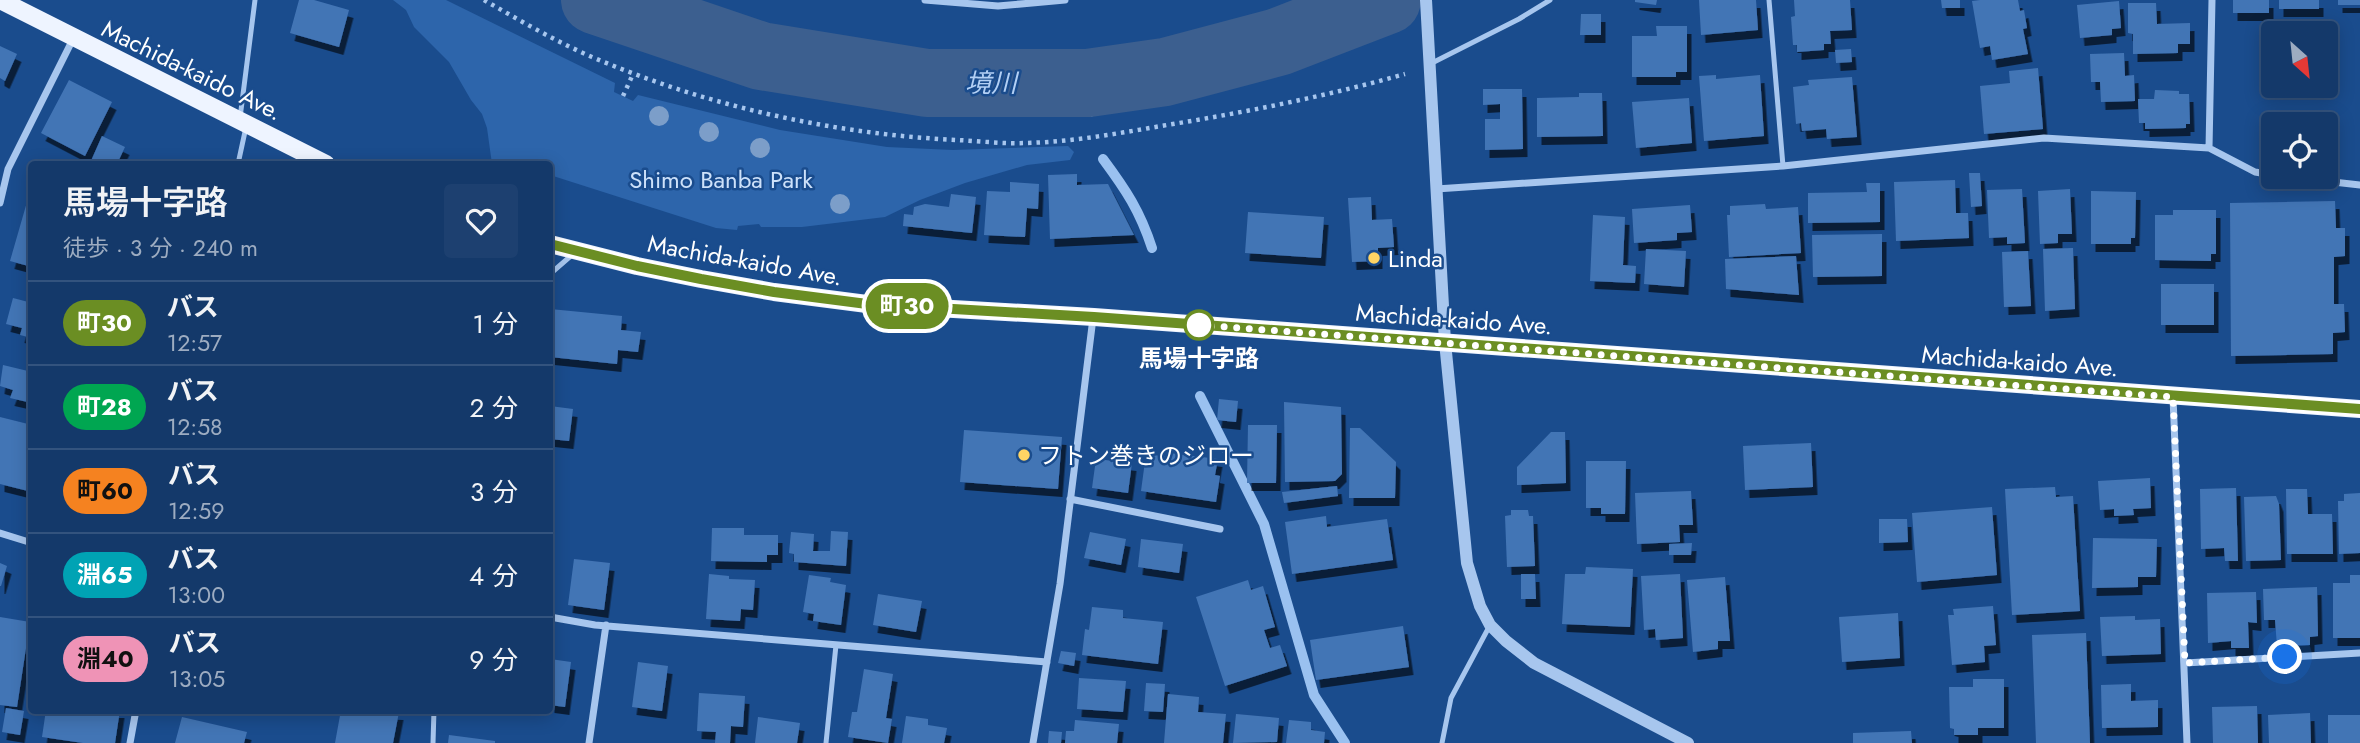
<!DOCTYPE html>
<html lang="ja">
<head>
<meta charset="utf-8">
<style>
  :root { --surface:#14396a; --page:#1d4070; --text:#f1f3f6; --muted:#9dacc1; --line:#33537e }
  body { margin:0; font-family:Jost,"Noto Sans JP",sans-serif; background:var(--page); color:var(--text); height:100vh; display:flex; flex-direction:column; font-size:26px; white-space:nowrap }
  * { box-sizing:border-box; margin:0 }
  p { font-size:23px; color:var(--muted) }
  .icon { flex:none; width:38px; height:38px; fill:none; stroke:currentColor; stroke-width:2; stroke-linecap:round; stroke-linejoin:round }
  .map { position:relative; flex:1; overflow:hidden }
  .drawer { position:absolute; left:28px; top:161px; width:525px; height:553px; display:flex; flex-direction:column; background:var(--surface); border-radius:7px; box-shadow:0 4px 18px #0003,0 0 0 2px var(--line) }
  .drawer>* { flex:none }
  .badge { padding:0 14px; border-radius:23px; font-size:24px; line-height:46px }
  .needle { width:46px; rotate:153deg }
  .buttons { position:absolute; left:2261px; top:21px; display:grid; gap:14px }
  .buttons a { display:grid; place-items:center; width:77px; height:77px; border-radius:7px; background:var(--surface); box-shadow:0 4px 18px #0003,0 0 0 2px var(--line); font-size:35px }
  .you { position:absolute; width:35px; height:35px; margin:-18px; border:5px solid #fff; border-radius:50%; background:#1a73e8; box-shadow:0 0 0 10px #1a73e833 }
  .map>.badge { position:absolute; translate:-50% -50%; box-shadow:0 0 0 4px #fff }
  .round { display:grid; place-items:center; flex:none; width:74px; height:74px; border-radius:7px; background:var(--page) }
  .head { display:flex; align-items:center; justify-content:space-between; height:119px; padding:0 35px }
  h1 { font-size:33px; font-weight:600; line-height:52px }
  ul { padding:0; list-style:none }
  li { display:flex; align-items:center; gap:21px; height:84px; padding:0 35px; border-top:2px solid var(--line) }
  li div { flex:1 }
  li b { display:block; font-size:26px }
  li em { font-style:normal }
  li .badge { min-width:77px; font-weight:700; text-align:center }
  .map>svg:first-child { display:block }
  .green { fill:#2d65ab }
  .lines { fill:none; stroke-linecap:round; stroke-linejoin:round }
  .stream { stroke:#9ac1f0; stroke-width:10 }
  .river { stroke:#3c5f8f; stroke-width:68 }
  .building { fill:#4375b5; filter:url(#shadow) }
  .path { stroke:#a7c6ee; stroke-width:4.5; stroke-dasharray:3.5 5; stroke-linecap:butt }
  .service { stroke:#a7c6ee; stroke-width:5 }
  .minor { stroke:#a7c6ee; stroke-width:7 }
  .tertiary { stroke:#a7c6ee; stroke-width:12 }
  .primary { stroke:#eef4ff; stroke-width:18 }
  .tree { fill:#7c9ec9 }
  .line-casing { stroke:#fff; stroke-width:16 }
  .line { stroke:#6b8e23; stroke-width:10 }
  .walk { stroke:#fff; stroke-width:7; stroke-dasharray:0 12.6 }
  .poi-dot { fill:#ffd464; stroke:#1a4c8d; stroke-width:2.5 }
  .stop-dot { fill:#fff; stroke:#6b8e23; stroke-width:3.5 }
  .labels { text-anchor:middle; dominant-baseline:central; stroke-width:5; stroke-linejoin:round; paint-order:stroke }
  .street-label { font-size:24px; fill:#fff; stroke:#1a4c8d }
  .park-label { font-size:24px; fill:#cde1fa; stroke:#1a4c8d }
  .poi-label { font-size:24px; fill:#fff; stroke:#1a4c8d; text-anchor:start }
  .stop-label { font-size:24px; font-weight:bold; fill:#fff; stroke:#1a4c8d }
  .water-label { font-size:26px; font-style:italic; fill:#b3d0f5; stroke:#1a4c8d }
</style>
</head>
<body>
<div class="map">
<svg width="2360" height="743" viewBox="0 0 2360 743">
  <defs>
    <filter id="shadow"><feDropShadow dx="4.5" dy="8" stdDeviation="0" flood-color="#0009"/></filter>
  </defs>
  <rect width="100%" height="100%" fill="#1a4c8d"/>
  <path class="green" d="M393 0H446L615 83 614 92 633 101 638 95 780 130 887 147 953 150 1068 146 1074 152 1070 160 1027 165 965 183 920 200 885 217 802 227H761L759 224 738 226 737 230 716 228 550 175V164H492L487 128 482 114 471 100 449 62 414 27 406 10Z"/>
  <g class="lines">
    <path class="stream" d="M1088 83 1090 112
      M1103 159C1126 190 1140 211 1152 248
      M1200 396 1264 524 1314 695 1345 743"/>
    <path class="river" d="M595 0 761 56 927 83H1088L1165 72 1278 42 1387 0"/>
  </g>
  <path class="building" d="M299 0H314L349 10 339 47 290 33Z
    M1635 0H1657L1656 5 1635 2Z
    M1699 0H1756L1758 30 1701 35Z
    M1794 0H1850L1852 30 1830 31 1831 44H1824V50L1797 52V45H1793L1791 17 1795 16Z
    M1941 0H1960V8H1942Z
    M1980 0H2018L2020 11 2024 10 2027 28 2023 29 2028 54 1992 60 1990 46 1980 48 1972 1Z
    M2233 0H2269V13H2233Z
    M2279 0H2319V9H2279Z
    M2338 0H2360V5H2338Z
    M2119 1 2121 28 2112 29V35L2080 38 2077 5Z
    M2128 3H2156L2157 24 2190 23V44H2178V53L2133 54V34L2128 33Z
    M1581 14H1601V35H1580Z
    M1656 26H1687V72H1676V77H1632V36H1657Z
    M0 46 17 54 5 81 0 78Z
    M1851 49 1852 62 1836 63 1835 50Z
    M2124 53 2125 76 2134 75 2135 101 2101 102 2100 82H2091L2090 54Z
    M2038 68 2043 129 1984 134 1980 86 2010 83 2009 71Z
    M1716 75V79L1760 75 1764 136 1704 141 1699 76Z
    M1852 77 1857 137 1827 139 1826 129 1802 131 1801 123 1796 124 1793 87 1809 85 1808 80Z
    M69 80 112 102 85 156 41 133Z
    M1483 89H1522L1523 149 1485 150V119H1500V104L1483 105Z
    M2155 90 2179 91V94H2189L2190 124H2186V128L2145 129V123H2139L2138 99H2154Z
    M1579 93H1602L1603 136 1537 137V98L1579 97Z
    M1689 98 1692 143 1636 148 1632 102Z
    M102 136 125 147 117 164H99L91 161Z
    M1969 173H1980L1982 206 1971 207Z
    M1077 174V185L1108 184 1134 235 1050 239 1048 175Z
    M1955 180 1956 213H1968L1969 238 1896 241 1894 182Z
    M1010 182 1039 184 1038 209 1027 208 1025 237 984 235 987 191 1010 192Z
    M1866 183H1880V222L1808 223V193L1867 192Z
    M2022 189 2025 243 2007 244V237L1989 238 1987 190Z
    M2070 189 2072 234H2058V243L2040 244 2038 191Z
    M2091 191 2136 192 2135 238H2131V244H2091Z
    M951 194 976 197 972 233 903 226 904 214 913 215 914 207 925 204 949 207Z
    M1371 197 1372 220 1392 219 1394 247 1378 248V261L1352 262 1348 198Z
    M2335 201 2336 228H2345V256L2334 257V304H2344L2345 332 2333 333V354L2231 356 2230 203Z
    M27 202 32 203V267L10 261Z
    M1765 204 1766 209 1798 207 1801 253 1729 257 1727 215H1730V206Z
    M1690 205 1692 232 1677 233V240L1634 243 1632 209Z
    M2173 210H2216V254H2211V261L2155 260V215H2173Z
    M1248 212 1324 217 1321 258 1245 253Z
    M1593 215 1625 217 1623 265 1636 266 1635 283 1590 281Z
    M1882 234V276L1813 277 1812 235Z
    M2073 248 2075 309 2045 311 2043 249Z
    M1646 249 1686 251 1684 287 1644 284Z
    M2028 251 2031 306 2004 307 2002 252Z
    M1796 256 1799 295 1726 289 1725 259Z
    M2161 284H2214V325H2161Z
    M13 298 32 303V338L20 335 22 328 6 324Z
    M550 309 622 316 621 330 641 332 638 352 618 350 617 364 550 357Z
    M3 365 32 372V403L10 398 13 390 0 386Z
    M1219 399 1238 401 1236 422 1217 420Z
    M1284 402 1341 407 1342 474 1335 481 1285 482Z
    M550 406 573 409 569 441 550 439Z
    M0 417 32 425V492L0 484Z
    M1248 425H1277L1276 483H1247Z
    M1350 428H1360L1396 462 1395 498H1349Z
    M964 430 1062 437 1058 489 960 482Z
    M1551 432H1565L1566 483 1517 485V467Z
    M1811 443 1813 487 1745 490 1743 446Z
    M1169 453 1218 459 1215 475 1220 476 1216 502 1141 491 1146 454 1168 457Z
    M1096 459 1132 463 1128 493 1092 488Z
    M1586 461H1626L1625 514H1601V508H1586Z
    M2150 478 2151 508 2133 509 2134 515 2114 516V509L2100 510 2098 481Z
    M1337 486 1338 496 1284 503 1282 492Z
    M2055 487 2056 497 2073 496 2080 611 2012 615 2005 489Z
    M2236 488 2238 561H2225L2224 548 2201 549 2200 489Z
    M2286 489H2307L2308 514H2332L2333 554H2287Z
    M1691 491 1693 525H1679L1680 542 1637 544 1635 493Z
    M2360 493V553L2339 554 2338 501H2344V494Z
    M2276 496 2279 504 2281 560 2246 561 2244 497Z
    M1992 507 1997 575 1917 582 1912 513Z
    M1511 510H1528L1529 516H1533L1535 566 1507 567 1505 516 1511 515Z
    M1326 516 1327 527 1387 519 1393 560 1292 574 1285 522Z
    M1879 519H1907L1908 542 1879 543Z
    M712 528H744V535H778V555H767V562L711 561Z
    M831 531 848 532 846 566 794 562V554L789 553 791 532 814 534 813 551H830Z
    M1090 532 1126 539 1121 565 1084 558Z
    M2093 538 2157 539 2156 577H2138V587L2092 588Z
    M1141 539 1183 544 1179 573 1138 567Z
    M1692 543 1691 555H1669V544Z
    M574 559 610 563 604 610 568 605Z
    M0 563 7 566 1 586H0Z
    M1586 567 1633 569 1630 627 1562 624 1565 574H1585Z
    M709 574 729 576V579L755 580 753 610 741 609 740 621 706 619Z
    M1521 574H1535L1536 599H1521Z
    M1680 574 1683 638 1656 640 1655 629 1644 630 1641 576Z
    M809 575 831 578 830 582 846 585 841 625 813 621 814 614 803 612Z
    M2350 575H2360V638H2333V583H2350Z
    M1725 577 1730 641H1718V649L1693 652 1687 580Z
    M1248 580 1251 590 1263 586 1275 627 1264 630 1270 648 1280 645 1287 666 1225 686 1196 597Z
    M2317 587 2318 636 2310 637V645L2277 646 2275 620H2264L2263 589Z
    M2256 592 2257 623 2248 622 2249 648H2231V641L2208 643 2207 593Z
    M878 594 922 601 916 632 873 625Z
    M1993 606 1996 645 1984 646 1985 662 1952 665 1948 615H1954L1953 609Z
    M1092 607 1123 610V618L1163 622 1158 664 1082 655 1085 629 1089 630Z
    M1898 613 1900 658 1842 662 1839 617Z
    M2135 616V620L2160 619 2161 654 2102 656 2100 617Z
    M0 617 30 622 17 707 0 705Z
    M1403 626 1409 667 1316 680 1310 640Z
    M2086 633 2090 743H2036L2032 635Z
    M1061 651 1076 653 1074 666 1058 663Z
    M550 659 571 662 565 707 550 705Z
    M638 662 668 666 662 711 632 707Z
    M864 669 893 674 886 718 892 719 888 743 848 737 852 712H857Z
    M1079 678 1126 681 1123 712 1077 709Z
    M1973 679H2004V728H1978V735H1954V729L1950 728 1949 687H1973Z
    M1146 683 1165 684 1163 712 1144 711Z
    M2131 684V701L2158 700V727L2102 728 2101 685Z
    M699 693 745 696 743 727 731 726 730 743H715L716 732 697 731Z
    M1168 694 1199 697 1198 712 1226 714 1223 743H1164Z
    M2257 706 2258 743H2213L2212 707Z
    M6 708 24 711 20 735 2 732Z
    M46 710H120L115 743H83L42 737Z
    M341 710 399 712 393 743H335Z
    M2310 713 2311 743H2269L2268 715Z
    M1236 714 1279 718 1277 742 1233 743Z
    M2328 715H2360V743H2328Z
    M906 716 928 719V725L947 728 944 743H902Z
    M182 717 247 732 244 743H175Z
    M758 717 800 723 797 743H755Z
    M1075 720 1119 724 1117 743H1065L1066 731H1074Z
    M1289 720 1311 722V730L1325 732 1324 743H1286Z
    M1049 731 1062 732 1061 743H1048Z
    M1911 731 1912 743H1853V733Z
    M449 735 495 741V743H448Z"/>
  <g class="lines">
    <path class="path" d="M484 0C519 20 555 41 592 57 707 106 832 134 957 140 979 141 1003 144 1025 143 1073 142 1120 133 1167 125 1247 112 1327 96 1405 74
      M623 96 633 74"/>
    <path class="service" d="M1769 0 1783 166
      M1430 64 1519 19 1550 0
      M240 118 255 0
      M238 164 246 127
      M550 274 573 254
      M433 743 434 710
      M826 743 836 645
      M1442 743 1451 698 1489 627"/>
    <path class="minor" d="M925 0 998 6 1065 0
      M2209 148 2255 172 2273 175
      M2289 177 2360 185
      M1436 189 1783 166 2044 138 2209 148 2212 0
      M0 203 8 169 73 39
      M2173 397 2187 743
      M1070 499 1220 529
      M0 533 32 543
      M550 617 595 625 1047 662
      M2185 663 2360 653
      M130 743 136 710
      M589 743 606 625
      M1033 743 1060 584 1093 318"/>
    <path class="tertiary" d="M1426 0 1445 342 1467 563 1480 606 1490 625 1506 641 1534 663 1688 743"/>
    <path class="primary" d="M0 0 326 164
      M550 244 637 266 701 279 774 292 867 304 1094 317 2360 409"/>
  </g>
  <g class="tree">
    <circle cx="659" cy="116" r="10"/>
    <circle cx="709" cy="132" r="10"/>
    <circle cx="760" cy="148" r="10"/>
    <circle cx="840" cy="204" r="10"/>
  </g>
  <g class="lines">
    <g class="line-casing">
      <path id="line" d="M550 244 637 266 701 279 774 292 867 304 1094 317 2360 409"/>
    </g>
    <use href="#line" class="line"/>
    <path class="walk" d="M1199 325 2173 397 2185 663 2285 657"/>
  </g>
  <g class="poi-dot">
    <circle cx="1374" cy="258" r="7"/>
    <circle cx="1024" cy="455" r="7"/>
  </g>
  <circle class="stop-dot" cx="1199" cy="325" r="14"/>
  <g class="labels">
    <g class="street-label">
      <text transform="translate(192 70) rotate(26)">Machida-kaido Ave.</text>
      <text transform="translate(745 260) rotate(10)">Machida-kaido Ave.</text>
      <text transform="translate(1454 319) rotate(4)">Machida-kaido Ave.</text>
      <text transform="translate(2020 361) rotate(4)">Machida-kaido Ave.</text>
    </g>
    <g class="park-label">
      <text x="721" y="179">Shimo Banba Park</text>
    </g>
    <g class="poi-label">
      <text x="1388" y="258">Linda</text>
      <text x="1038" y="455">フトン巻きのジロー</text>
    </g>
    <g class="stop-label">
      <text x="1199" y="358">馬場十字路</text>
    </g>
    <g class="water-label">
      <text x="991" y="83">境川</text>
    </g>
  </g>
</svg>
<div class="buttons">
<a><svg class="needle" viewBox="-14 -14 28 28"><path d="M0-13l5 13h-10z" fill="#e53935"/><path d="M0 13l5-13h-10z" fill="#9dacc1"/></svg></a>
<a><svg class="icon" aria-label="locate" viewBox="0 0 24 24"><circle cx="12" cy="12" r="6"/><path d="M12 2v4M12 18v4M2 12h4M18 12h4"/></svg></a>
</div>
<div class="you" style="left:2285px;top:657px"></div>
<b class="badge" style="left:907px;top:306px;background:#6b8e23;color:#fff">町30</b>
<section class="drawer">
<div class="head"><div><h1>馬場十字路</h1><p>徒歩 · 3 分 · 240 m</p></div><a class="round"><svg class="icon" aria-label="heart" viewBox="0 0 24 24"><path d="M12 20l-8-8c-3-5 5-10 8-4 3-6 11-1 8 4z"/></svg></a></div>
<ul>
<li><span class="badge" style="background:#6b8e23;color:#fff">町30</span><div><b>バス</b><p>12:57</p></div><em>1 分</em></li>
<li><span class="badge" style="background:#00a651;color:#fff">町28</span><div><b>バス</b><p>12:58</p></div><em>2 分</em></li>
<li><span class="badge" style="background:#f58220;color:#111">町60</span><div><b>バス</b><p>12:59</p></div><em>3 分</em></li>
<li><span class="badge" style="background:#00a3b4;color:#fff">淵65</span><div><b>バス</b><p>13:00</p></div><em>4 分</em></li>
<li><span class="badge" style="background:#ef93b6;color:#111">淵40</span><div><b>バス</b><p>13:05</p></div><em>9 分</em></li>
</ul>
</section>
</div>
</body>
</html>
